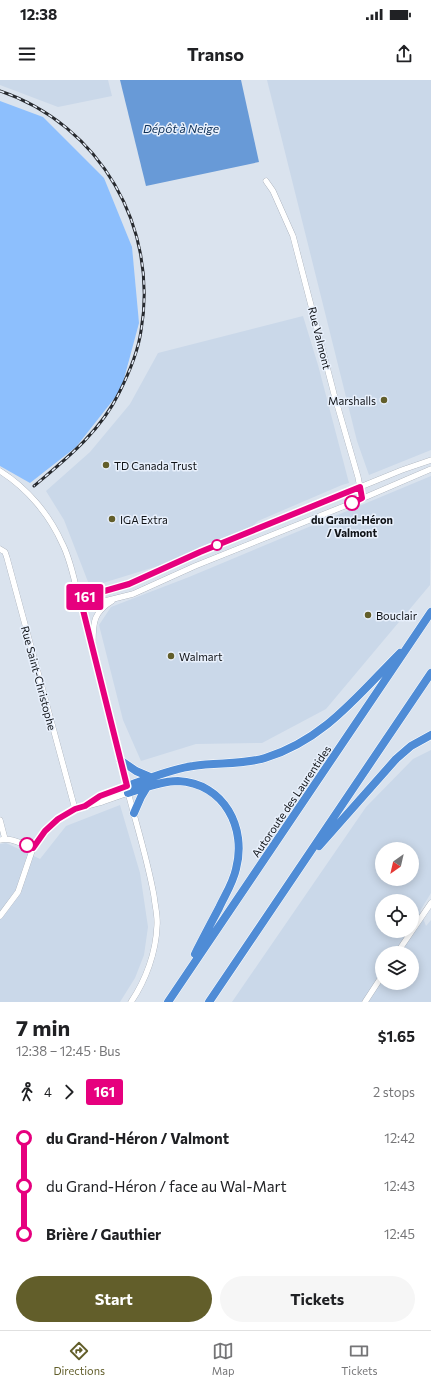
<!DOCTYPE html>
<html lang="en">
<head>
<meta charset="utf-8">
<style>
  :root { --surface:#fff; --page:#f6f6f6; --text:#202124; --muted:#757577; --line:#e0e0e0; --accent:#625e2a }
  body { margin:0; font-family:Commissioner,sans-serif; background:var(--page); color:var(--text); height:100vh; display:flex; flex-direction:column; font-size:15px; white-space:nowrap }
  * { box-sizing:border-box; margin:0 }
  p { font-size:13px; color:var(--muted) }
  .icon { flex:none; width:22px; height:22px; fill:none; stroke:currentColor; stroke-width:2; stroke-linecap:round; stroke-linejoin:round }
  .map { position:relative; height:922px; overflow:hidden }
  .side { display:flex; flex-direction:column; background:var(--surface); flex:1 }
  .side>* { flex:none }
  .badge { padding:0 8px; border-radius:3px; font-size:14px; line-height:26px }
  .needle { width:26px; rotate:214deg }
  .controls { position:absolute; left:375px; top:762px; display:grid; gap:8px }
  .controls a { display:grid; place-items:center; width:44px; height:44px; border-radius:50%; background:var(--surface); box-shadow:0 2px 10px #0003; font-size:20px }
  .map>.badge { position:absolute; translate:-50% -50%; box-shadow:0 0 0 2px #fff }
  .legs { display:flex; align-items:center; gap:6px; height:44px; padding:0 16px; font-size:13px }
  .legs p { margin-inline-start:auto }
  .head { display:flex; align-items:center; justify-content:space-between; height:68px; padding:0 16px }
  h1 { font-size:22px; font-weight:700; line-height:30px }
  .action { display:flex; gap:8px; margin-top:auto; padding:8px 16px }
  .action a { flex:1; height:46px; border-radius:24px; background:var(--accent); color:#fff; font-size:16px; font-weight:700; line-height:46px; text-align:center }
  .action a+a { background:var(--page); color:var(--text) }
  ul { padding:0 16px; list-style:none }
  li { display:flex; align-items:center; gap:14px; height:48px; font-size:15px }
  li i { display:grid; place-items:center; width:6px; height:100%; margin:0 5px; background:currentColor }
  li i::after { content:''; width:10px; height:10px; margin:-5px; border:3px solid; border-radius:50%; background:var(--surface) }
  li p { margin-inline-start:auto }
  li:first-child i { background:linear-gradient(#0000 50%,currentColor 0) }
  li:last-child i { background:linear-gradient(currentColor 50%,#0000 0) }
  .status { display:flex; justify-content:space-between; align-items:center; height:28px; padding:0 20px; background:var(--surface); direction:ltr }
  .status svg { height:11px; fill:currentColor }
  header { display:flex; justify-content:space-between; align-items:center; height:52px; padding:0 16px; background:var(--surface); font-size:18px; font-weight:700 }
  .menu { display:flex; justify-content:space-around; align-items:center; height:56px; border-top:1px solid var(--line); background:var(--surface); font-size:11px; color:var(--muted) }
  .menu a { display:grid; justify-items:center; gap:2px }
  .menu .on { color:var(--accent) }
  .map>svg:first-child { display:block }
  .built { fill:#cad8e9; fill-rule:evenodd }
  .green { fill:#8dbffd }
  .water { fill:#689ad7 }
  .lines { fill:none; stroke-linecap:round; stroke-linejoin:round }
  .minor-casing { stroke:#9aa2ad; stroke-width:6 }
  .highway-casing { stroke:#fff; stroke-width:9 }
  .minor { stroke:#fff; stroke-width:5.5 }
  .highway { stroke:#4f8cd6; stroke-width:8 }
  .rail-casing { stroke:#272a2f; stroke-width:3 }
  .rail { stroke:#e8f0fc; stroke-width:1.5; stroke-dasharray:4.5; stroke-linecap:butt }
  .line-1-casing { stroke:#fff; stroke-width:9 }
  .line-1 { stroke:#e6007e; stroke-width:6 }
  .poi-dot { fill:#625e2a; stroke:#e8f0fc; stroke-width:1.5 }
  .stop-1-dot { fill:#fff; stroke:#e6007e; stroke-width:2 }
  .labels { text-anchor:middle; dominant-baseline:central; stroke-width:3; stroke-linejoin:round; paint-order:stroke }
  .street-label { font-size:11px; fill:#0f1216; stroke:#e8f0fc }
  .poi-label { font-size:11px; fill:#0f1216; stroke:#e8f0fc; text-anchor:start }
  .stop-label { font-size:11px; font-weight:bold; fill:#0f1216; stroke:#e8f0fc }
  .water-label { font-size:12px; font-style:italic; fill:#0b2e56; stroke:#e8f0fc }
</style>
</head>
<body>
<div class="status"><b>12:38</b><svg viewBox="0 0 49 12"><path d="M0 12V9h3v3zM5 12V6h3v6zM10 12V3h3v9zM15 12V0h3v12zM26 1h20v11H26zM47 4h2v5h-2z"/></svg></div>
<header><svg class="icon" aria-label="menu" viewBox="0 0 24 24"><path d="M4 6h16M4 12h16M4 18h16"/></svg>Transo<svg class="icon" aria-label="share" viewBox="0 0 24 24"><path d="M12 15V3M7 8l5-5 5 5M5 13v7h14v-7"/></svg></header>
<div class="map">
<svg width="431" height="922" viewBox="0 0 431 922">
  <rect width="100%" height="100%" fill="#dae3ee"/>
  <path class="built" d="M0 0H108L112 16 58 27 0 5Z
    M267 0H431V370L369 395 357 361Z
    M303 236 318 285 349 403 342 405 258 441 241 457 200 473 90 507 64 440 46 411 90 372 130 324 158 273Z
    M431 396 430 505 326 629 262 663 196 664 141 681 123 640 99 545 111 527 189 497Z
    M431 670V813L420 831 426 846 431 840V922H232L366 727 413 679ZM382 769H412V799H382ZM382 821H412V851H382ZM382 873H412V903H382Z
    M120 725 140 793 148 847 144 875 135 898 120 922H0V764L6 763 40 779 66 746Z"/>
  <path class="green" d="M0 21 43 37 104 98 132 167 139 243 121 310 76 367 30 403 0 386Z"/>
  <path class="water" d="M120 0H241L259 82 146 106Z"/>
  <g class="lines">
    <g class="minor-casing">
      <path id="minor" d="M266 101 273 111 293 156 334 314 358 397 362 418
        M0 391C27 408 49 434 62 463 72 482 75 506 81 526 98 589 113 653 129 716 138 750 148 782 154 816 155 826 158 836 157 846 156 872 146 900 131 922
        M0 469 5 472 7 478 75 729
        M80 518 129 503 215 466 402 390 431 380
        M81 527 133 514 195 486 352 423 431 389
        M93 561C93 542 94 532 112 521
        M89 723 100 716 127 706
        M0 740 5 759
        M0 760C11 757 22 764 33 768
        M0 836 18 812 33 768 45 751 58 739 75 729 102 722 128 713
        M397 873 431 823
        M365 922 382 896"/>
    </g>
    <g class="highway-casing">
      <path id="highway" d="M120 680 136 691 150 697
        M127 706C149 699 170 689 193 686 217 682 242 685 265 678 324 660 358 615 400 573
        M128 713C144 708 161 701 178 701 224 703 247 748 236 789 233 803 225 815 219 828 211 843 203 858 195 874
        M134 733 141 717 147 707
        M319 766 396 679 411 666 431 655
        M168 922 431 532
        M209 922 431 593"/>
    </g>
    <use href="#minor" class="minor"/>
    <use href="#highway" class="highway"/>
    <g class="rail-casing">
      <path id="rail" d="M0 11C100 45 159 147 141 251 138 272 129 293 119 313 100 352 66 379 34 406"/>
    </g>
    <use href="#rail" class="rail"/>
  </g>
  <g class="lines">
    <g class="line-1-casing">
      <path id="line-1" d="M27 765 33 768 45 751 58 739 75 729 85 726 100 716 127 706 80 518 129 504 200 472 360 407 362 418 352 423"/>
    </g>
    <use href="#line-1" class="line-1"/>
  </g>
  <g class="poi-dot">
    <circle cx="384" cy="320" r="4"/>
    <circle cx="106" cy="385" r="4"/>
    <circle cx="112" cy="439" r="4"/>
    <circle cx="368" cy="535" r="4"/>
    <circle cx="171" cy="576" r="4"/>
  </g>
  <g class="stop-1-dot">
    <circle cx="352" cy="423" r="7"/>
    <circle cx="217" cy="465" r="5"/>
    <circle cx="27" cy="765" r="7"/>
  </g>
  <g class="labels">
    <g class="street-label">
      <text transform="translate(320 258) rotate(76)">Rue Valmont</text>
      <text transform="translate(39 598) rotate(75)">Rue Saint-Christophe</text>
      <text transform="translate(291 721) rotate(-56)">Autoroute des Laurentides</text>
    </g>
    <g class="poi-label">
      <text x="376" y="320" text-anchor="end">Marshalls</text>
      <text x="114" y="385">TD Canada Trust</text>
      <text x="120" y="439">IGA Extra</text>
      <text x="376" y="535">Bouclair</text>
      <text x="179" y="576">Walmart</text>
    </g>
    <g class="stop-label">
      <text x="352" y="439">du Grand-Héron<tspan x="352" dy="13">/ Valmont</tspan></text>
    </g>
    <g class="water-label">
      <text x="181" y="48">Dépôt à Neige</text>
    </g>
  </g>
</svg>
<div class="controls">
<a><svg class="needle" viewBox="-14 -14 28 28"><path d="M0-13l5 13h-10z" fill="#e53935"/><path d="M0 13l5-13h-10z" fill="#757577"/></svg></a>
<a><svg class="icon" aria-label="locate" viewBox="0 0 24 24"><circle cx="12" cy="12" r="6"/><path d="M12 2v4M12 18v4M2 12h4M18 12h4"/></svg></a>
<a><svg class="icon" aria-label="layers" viewBox="0 0 24 24"><path d="M12 4l9 5-9 5-9-5zM3 14l9 5 9-5"/></svg></a>
</div>
<b class="badge" style="left:85px;top:517px;background:#e6007e;color:#fff">161</b>
</div>
<section class="side">
<div class="head"><div><h1>7 min</h1><p>12:38 – 12:45 · Bus</p></div><b>$1.65</b></div>
<div class="legs"><svg class="icon" aria-label="walk" viewBox="0 0 24 24"><circle cx="13" cy="4" r="2"/><path d="M13 8l-2 6 4 7M11 14l-3 7M7 12l3-4h3l4 4"/></svg>4<svg class="icon" aria-label="forward" viewBox="0 0 24 24"><path d="M9 5l7 7-7 7"/></svg><b class="badge" style="background:#e6007e;color:#fff">161</b><p>2 stops</p></div>
<ul>
<li><i style="color:#e6007e"></i><b>du Grand-Héron / Valmont</b><p>12:42</p></li>
<li><i style="color:#e6007e"></i><span>du Grand-Héron / face au Wal-Mart</span><p>12:43</p></li>
<li><i style="color:#e6007e"></i><b>Brière / Gauthier</b><p>12:45</p></li>
</ul>
<div class="action"><a>Start</a><a>Tickets</a></div>
</section>
<nav class="menu">
<a class="on"><svg class="icon" aria-label="directions" viewBox="0 0 24 24"><path d="M12 3l9 9-9 9-9-9zM9 14v-3h6M13 9l2 2-2 2"/></svg>Directions</a>
<a><svg class="icon" aria-label="map" viewBox="0 0 24 24"><path d="M3 6l6-2 6 2 6-2v14l-6 2-6-2-6 2zM9 4v14M15 6v14"/></svg>Map</a>
<a><svg class="icon" aria-label="tickets" viewBox="0 0 24 24"><path d="M3 7h18v10H3zM15 7v10"/></svg>Tickets</a>
</nav>
</body>
</html>
